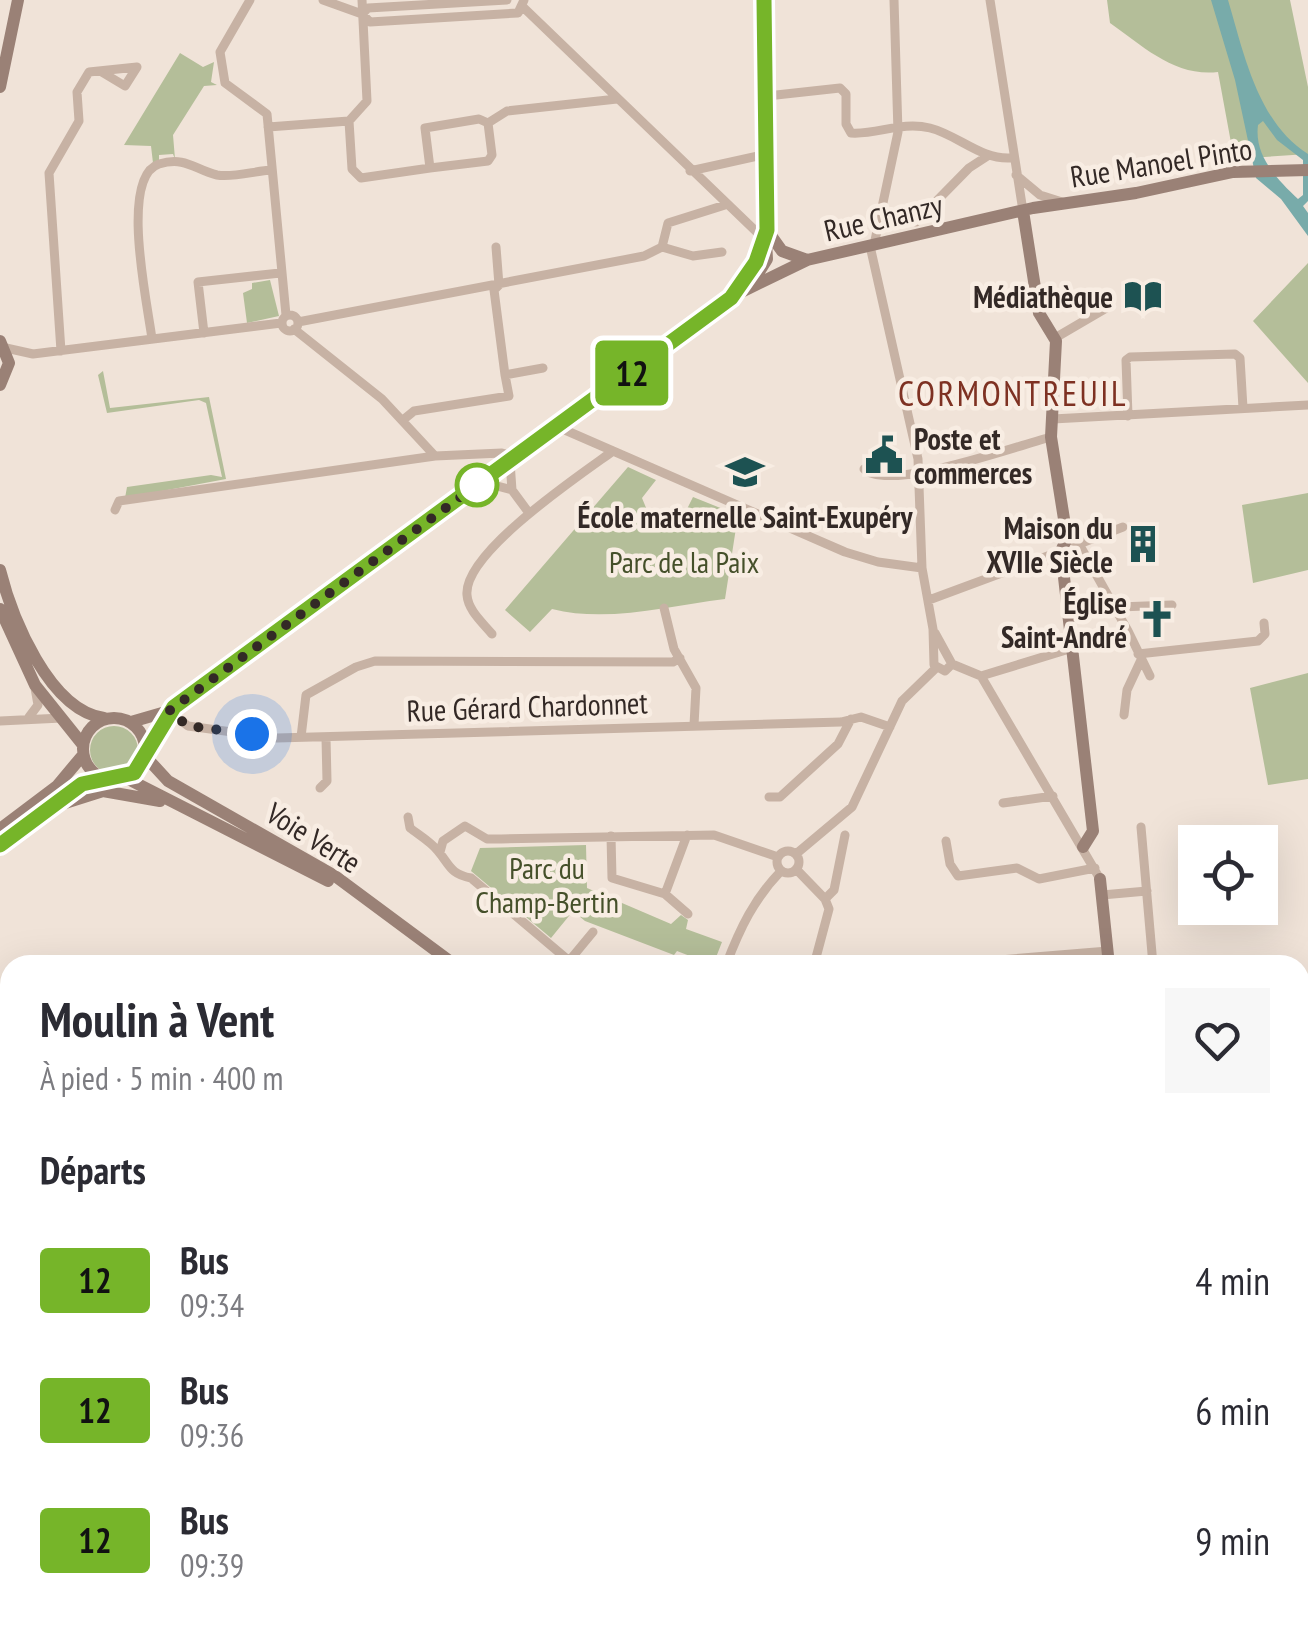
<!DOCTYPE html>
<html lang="fr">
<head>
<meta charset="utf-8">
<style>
  :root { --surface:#fff; --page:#f7f7f7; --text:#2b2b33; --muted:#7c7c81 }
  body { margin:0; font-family:"PT Sans Narrow",sans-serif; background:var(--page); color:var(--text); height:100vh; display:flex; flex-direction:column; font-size:38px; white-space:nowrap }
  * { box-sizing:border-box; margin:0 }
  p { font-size:32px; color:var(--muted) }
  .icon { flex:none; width:55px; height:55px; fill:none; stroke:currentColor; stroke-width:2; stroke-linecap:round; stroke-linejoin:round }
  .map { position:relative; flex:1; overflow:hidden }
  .panel { position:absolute; left:0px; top:955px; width:1310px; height:672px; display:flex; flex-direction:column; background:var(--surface); border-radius:30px 30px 0 0; box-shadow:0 10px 40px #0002 }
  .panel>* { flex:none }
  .badge { padding:0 20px; border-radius:8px; font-size:35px; line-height:65px }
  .buttons { position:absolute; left:1178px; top:825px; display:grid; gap:20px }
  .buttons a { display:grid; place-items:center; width:100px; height:100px; border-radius:0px; background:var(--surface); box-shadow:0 10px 40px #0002; font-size:50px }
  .you { position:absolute; width:50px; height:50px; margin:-25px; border:8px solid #fff; border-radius:50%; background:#1a73e8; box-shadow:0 0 0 15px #1a73e833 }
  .map>.badge { position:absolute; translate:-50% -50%; box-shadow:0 0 0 5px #fff }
  h2 { padding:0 40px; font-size:38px; line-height:90px }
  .round { display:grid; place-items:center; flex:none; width:105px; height:105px; border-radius:0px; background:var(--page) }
  .overview { display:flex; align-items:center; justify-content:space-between; height:170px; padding:0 40px }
  h1 { font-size:48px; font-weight:700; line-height:75px }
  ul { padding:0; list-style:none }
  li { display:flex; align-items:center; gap:30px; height:130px; padding:0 40px }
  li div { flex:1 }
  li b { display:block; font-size:38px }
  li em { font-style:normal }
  li .badge { min-width:110px; font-weight:700; text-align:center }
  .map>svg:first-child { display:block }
  .green { fill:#b4be99 }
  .water { fill:#78abaa; fill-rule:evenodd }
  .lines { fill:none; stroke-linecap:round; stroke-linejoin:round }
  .street { stroke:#c7b2a4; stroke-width:9 }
  .secondary { stroke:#9a8176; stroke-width:12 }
  .highway { stroke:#53423d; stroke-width:15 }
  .line-casing { stroke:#fff; stroke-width:22 }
  .line { stroke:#76b529; stroke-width:15 }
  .walk { stroke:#332926; stroke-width:10; stroke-dasharray:0 18 }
  .stop-dot { fill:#fff; stroke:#76b529; stroke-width:5 }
  .labels { text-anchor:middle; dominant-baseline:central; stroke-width:9; stroke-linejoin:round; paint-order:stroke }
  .street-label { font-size:30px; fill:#332926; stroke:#f8ede3 }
  .poi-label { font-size:30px; font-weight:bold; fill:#332926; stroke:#f8ede3; text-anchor:end }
  .park-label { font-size:30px; fill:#45502a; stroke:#f8ede3 }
  .quarter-label { font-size:35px; letter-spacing:2.5px; fill:#7e3122; stroke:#f8ede3 }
</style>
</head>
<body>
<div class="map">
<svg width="1308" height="1626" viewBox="0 0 1308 1626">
  <rect width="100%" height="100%" fill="#f0e3d8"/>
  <path class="green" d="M1107 0H1290L1308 87V154L1234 159 1218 72C1175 77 1144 47 1110 23Z
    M180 53 203 67 214 62 211 82 217 85 204 86 173 135 175 159 173 154 159 155V162L153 163 151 146 124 145Z
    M1308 263V383L1253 321Z
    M270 280 279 316 247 323 243 293 252 289V283Z
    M103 371 110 408 209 397 226 479 125 498 127 487 211 475 222 477 206 403 199 400 107 413 98 375Z
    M628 467 656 480 642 498 654 527 683 517 693 497 738 515 725 599C669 606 607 623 552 609L530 632 505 610Z
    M1308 493V570L1253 583 1242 505Z
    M1308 673V779L1268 785 1250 688Z
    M90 750a24 24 0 1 1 48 0a24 24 0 1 1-48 0Z
    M586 845 587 888 671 924 681 915 688 920 686 929 722 942 713 965 677 951 674 955 585 921 573 911 551 938 471 871 480 848Z"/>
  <path class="water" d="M1211 0H1228C1244 54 1258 123 1308 154V201L1303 206 1308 213V236L1281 199 1256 178 1235 80ZM1263 121 1277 140 1303 160V195L1298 199C1277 179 1254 156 1258 125Z"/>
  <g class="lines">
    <path class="street" d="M250 0 220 52 225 83 267 114 286 315
      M323 0 362 14 370 22 518 13 524 0
      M990 0 1023 211
      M524 8 766 241
      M362 14 368 8 507 0
      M767 96 840 88 846 94V124L851 133C877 135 901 121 930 128 958 135 981 160 1011 158
      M479 119 488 123 492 155 488 161 430 168 425 128Z
      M349 121 352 169 361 178 430 168
      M488 123 507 111 617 99
      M268 127 349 121 367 101 362 0
      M690 171 767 154
      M1016 175 1040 195 1062 202
      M916 222 969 168 989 155
      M874 245 898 132 894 0
      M870 246 918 459 922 568 933 629 934 665 945 671 952 664
      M496 247 499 285 494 290 505 375
      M662 247 668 223 725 205
      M282 323a8 8 0 1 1 16 0a8 8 0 1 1-16 0Z
      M298 322 644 256 662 247 693 256 722 252
      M294 329 382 399 435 456 502 453 517 457
      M204 333 198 282 280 273
      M1055 338 1108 307
      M152 339C148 306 119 177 159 164 186 156 195 170 217 175 232 178 255 171 271 170
      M6 348 33 354 281 323
      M61 351 49 173 79 121 77 92 89 72 137 67 125 86 100 71
      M1128 416 1126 360 1130 357 1235 354 1240 358 1243 408
      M1053 419 1308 405
      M403 420 414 411 509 396 505 375 543 368
      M558 427 845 552 878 562 922 568
      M510 462 512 490 529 513
      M864 469C887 493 1016 446 1051 437
      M482 482 512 490
      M115 510 119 501 435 456
      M1079 544 1123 527
      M929 600 1061 551
      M1119 607 1172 605
      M664 608 674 649 696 688 694 725
      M1128 631 1150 676
      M935 633 952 664
      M492 634C482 622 468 610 467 595 463 553 580 475 613 451
      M1138 654 1258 641 1265 634 1264 623
      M952 664 981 676 1100 879
      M981 676 1128 631 1079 544 1067 538
      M169 711 188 726 277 738 841 722 861 717 890 727
      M1124 715 1127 690 1141 660
      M29 717 38 705 35 688
      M0 721 62 718
      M301 737 306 695 356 667 375 661 673 662 680 658
      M145 753 157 738 161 723
      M320 788 327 781 326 738
      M769 797H780L838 744 851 719
      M1003 803 1053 796
      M408 817 410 828C419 835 431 842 438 851 450 865 450 874 471 878L574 965
      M1141 827 1153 965
      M611 836 612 878 665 894 688 914
      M946 841 950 864 958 876 1017 868 1039 879 1095 868
      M777 862a11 11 0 1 1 22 0a11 11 0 1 1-22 0Z
      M440 852 443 841 465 826 487 839H501L714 835 778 857
      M796 854 852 807 902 701 936 668
      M796 869 825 899 829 909 814 965
      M665 894 687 835
      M1102 895 1147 891
      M825 899 834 890 845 835
      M569 961 593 932
      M641 965 643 964
      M726 965C740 928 754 899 781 871
      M938 965 1108 951
      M1300 1054 1308 1059
      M0 1298H10
      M397 1618 400 1626
      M557 1626V1618
      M687 1626V1618
      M869 1626V1618
      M1059 1626 1081 1618
      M1093 1626 1103 1622V1618"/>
    <path class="secondary" d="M0 87 18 0
      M1023 211 1039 313 1056 341 1051 437 1067 538 1061 551 1093 831 1083 847
      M767 230 782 251 807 260
      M751 285 767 259 766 241
      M733 295 756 262 767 230 764 0
      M0 341 9 363 0 385
      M0 570C12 618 49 710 104 718
      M0 609 35 685 83 745
      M83 749a31 31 0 1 1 62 0a31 31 0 1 1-62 0Z
      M131 722 169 711 731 297 807 260 1033 208 1136 193 1233 172 1308 170
      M145 756 168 781 335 876 455 965
      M126 778 328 881
      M43 810 103 791 160 801
      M0 829 57 786 83 755
      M0 845 69 790 101 777
      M1100 879 1109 965
      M1266 1618 1269 1626"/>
    <path class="highway" d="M1300 1335 1308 1332
      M1300 1381 1308 1383"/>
  </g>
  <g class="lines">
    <g class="line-casing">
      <path id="line" d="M0 845 82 784 134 773 174 707 731 298 756 262 767 230 764 0"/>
    </g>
    <use href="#line" class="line"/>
    <path class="walk" d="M252 734 188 726 169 711 477 485"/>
  </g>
  <defs>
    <g id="library-bare" transform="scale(3)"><path d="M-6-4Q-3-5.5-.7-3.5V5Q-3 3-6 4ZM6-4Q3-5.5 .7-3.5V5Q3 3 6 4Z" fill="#1d5252" stroke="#f8ede3" stroke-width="2.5" paint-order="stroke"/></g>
    <g id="civic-bare" transform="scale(3)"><path d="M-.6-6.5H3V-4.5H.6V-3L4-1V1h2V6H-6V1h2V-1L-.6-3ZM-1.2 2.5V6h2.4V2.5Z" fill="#1d5252" stroke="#f8ede3" stroke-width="2.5" paint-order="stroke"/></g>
    <g id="school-bare" transform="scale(3)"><path d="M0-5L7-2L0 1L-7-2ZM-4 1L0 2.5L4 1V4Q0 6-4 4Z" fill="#1d5252" stroke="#f8ede3" stroke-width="2.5" paint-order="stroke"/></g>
    <g id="building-bare" transform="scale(3)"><path d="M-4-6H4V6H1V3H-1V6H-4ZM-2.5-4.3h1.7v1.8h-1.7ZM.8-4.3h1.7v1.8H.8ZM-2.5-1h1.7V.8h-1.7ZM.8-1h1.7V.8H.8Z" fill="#1d5252" stroke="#f8ede3" stroke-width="2.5" paint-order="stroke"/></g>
    <g id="church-bare" transform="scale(3)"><path d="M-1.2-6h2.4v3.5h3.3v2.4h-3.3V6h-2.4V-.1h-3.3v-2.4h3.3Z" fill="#1d5252" stroke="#f8ede3" stroke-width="2.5" paint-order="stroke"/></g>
  </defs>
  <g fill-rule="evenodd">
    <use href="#library-bare" x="1143" y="296"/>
    <use href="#civic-bare" x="884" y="455"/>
    <use href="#school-bare" x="745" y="472"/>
    <use href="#building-bare" x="1143" y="544"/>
    <use href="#church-bare" x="1157" y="619"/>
  </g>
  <circle class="stop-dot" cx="477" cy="485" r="20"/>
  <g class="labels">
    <g class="street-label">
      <text transform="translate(1161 162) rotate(-9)">Rue Manoel Pinto</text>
      <text transform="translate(883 217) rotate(-13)">Rue Chanzy</text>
      <text transform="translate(527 706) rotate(-2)">Rue Gérard Chardonnet</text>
      <text transform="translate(314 837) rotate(32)">Voie Verte</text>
    </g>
    <g class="poi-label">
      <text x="1113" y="296">Médiathèque</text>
      <text x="914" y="438" text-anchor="start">Poste et<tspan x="914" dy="34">commerces</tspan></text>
      <text x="745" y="516" text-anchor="middle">École maternelle Saint-Exupéry</text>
      <text x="1113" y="527">Maison du<tspan x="1113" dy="34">XVIIe Siècle</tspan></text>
      <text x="1127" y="602">Église<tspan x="1127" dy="34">Saint-André</tspan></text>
    </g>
    <g class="park-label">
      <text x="684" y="561">Parc de la Paix</text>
      <text x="547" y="867">Parc du<tspan x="547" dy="34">Champ-Bertin</tspan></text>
    </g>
    <g class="quarter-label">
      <text x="1013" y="393">CORMONTREUIL</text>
    </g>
  </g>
</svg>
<div class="buttons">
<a><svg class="icon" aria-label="locate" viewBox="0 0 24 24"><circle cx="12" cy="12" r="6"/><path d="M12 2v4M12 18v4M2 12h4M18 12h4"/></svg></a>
</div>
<div class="you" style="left:252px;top:734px"></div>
<b class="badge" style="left:632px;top:373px;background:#76b529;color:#111">12</b>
<section class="panel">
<div class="overview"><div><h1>Moulin à Vent</h1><p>À pied · 5 min · 400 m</p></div><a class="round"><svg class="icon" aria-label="heart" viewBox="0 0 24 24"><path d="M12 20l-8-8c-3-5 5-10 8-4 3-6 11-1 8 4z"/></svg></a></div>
<h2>Départs</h2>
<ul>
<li><span class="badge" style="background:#76b529;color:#111">12</span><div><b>Bus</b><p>09:34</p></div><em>4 min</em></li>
<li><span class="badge" style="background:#76b529;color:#111">12</span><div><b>Bus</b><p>09:36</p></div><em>6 min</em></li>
<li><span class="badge" style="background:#76b529;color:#111">12</span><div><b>Bus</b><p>09:39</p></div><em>9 min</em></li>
</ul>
</section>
</div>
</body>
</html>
